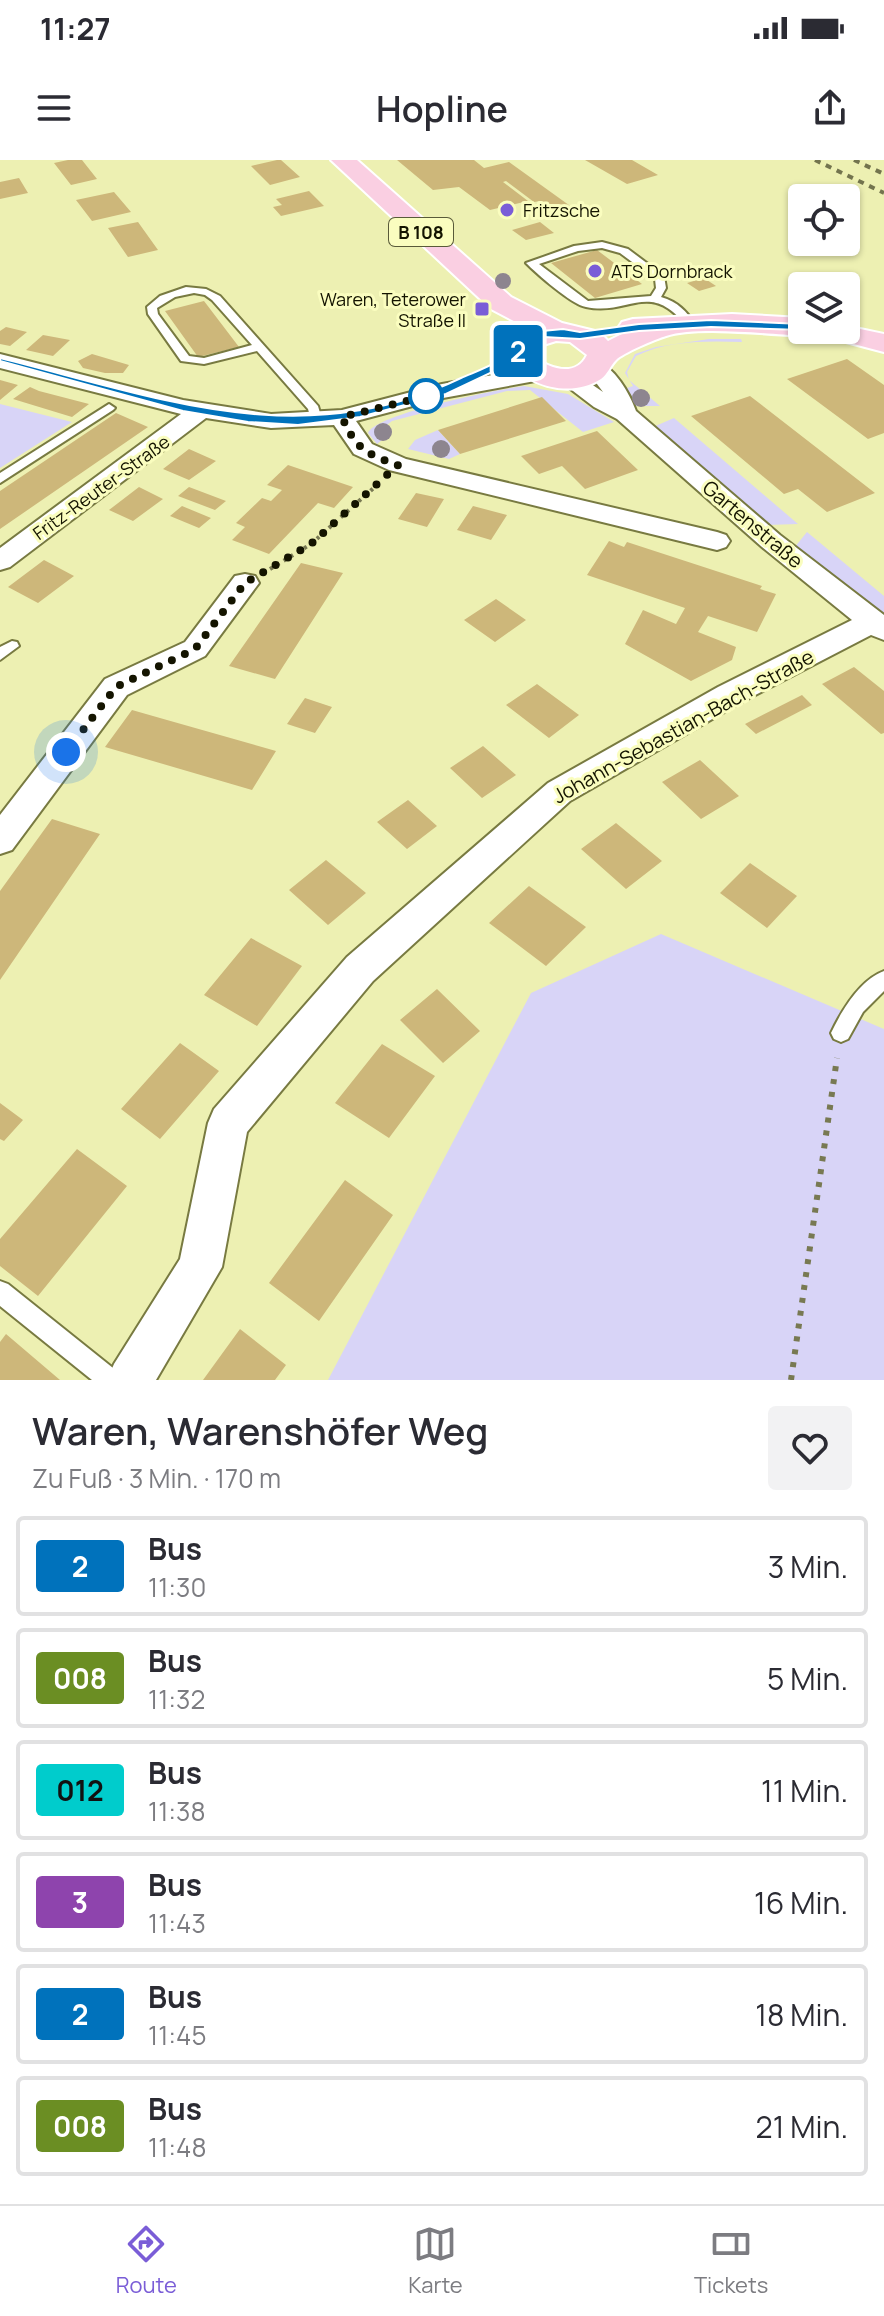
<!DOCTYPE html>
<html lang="de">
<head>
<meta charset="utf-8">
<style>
  :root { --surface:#fff; --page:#f2f2f3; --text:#2b2b33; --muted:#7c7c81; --line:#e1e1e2; --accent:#7a5dd7 }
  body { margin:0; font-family:Manrope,sans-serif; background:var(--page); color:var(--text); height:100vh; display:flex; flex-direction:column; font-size:30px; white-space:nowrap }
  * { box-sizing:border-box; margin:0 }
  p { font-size:26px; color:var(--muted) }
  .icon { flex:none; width:44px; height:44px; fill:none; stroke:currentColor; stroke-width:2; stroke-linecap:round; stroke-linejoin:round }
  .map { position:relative; height:1220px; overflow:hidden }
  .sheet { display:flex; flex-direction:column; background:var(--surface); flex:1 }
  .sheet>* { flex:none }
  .badge { padding:0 16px; border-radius:6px; font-size:28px; line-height:52px }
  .fabs { position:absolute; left:788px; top:24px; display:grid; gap:16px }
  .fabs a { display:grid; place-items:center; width:72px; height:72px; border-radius:8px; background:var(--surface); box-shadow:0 2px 6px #0004; font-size:40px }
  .you { position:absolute; width:40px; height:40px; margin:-20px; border:6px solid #fff; border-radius:50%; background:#1a73e8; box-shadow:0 0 0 12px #1a73e833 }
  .map>.badge { position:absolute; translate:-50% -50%; box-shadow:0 0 0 4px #fff }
  .round { display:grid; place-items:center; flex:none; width:84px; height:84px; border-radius:8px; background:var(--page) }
  .headline { display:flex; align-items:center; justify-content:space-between; height:136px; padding:0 32px }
  h1 { font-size:38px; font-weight:600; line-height:60px }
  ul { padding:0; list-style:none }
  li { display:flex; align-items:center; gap:24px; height:100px; margin:0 16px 12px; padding:0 16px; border:4px solid var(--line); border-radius:8px }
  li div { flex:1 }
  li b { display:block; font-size:30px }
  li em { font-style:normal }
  li .badge { min-width:88px; font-weight:700; text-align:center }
  .status { display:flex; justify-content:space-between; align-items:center; height:56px; padding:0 40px; background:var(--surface); direction:ltr }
  .status svg { height:22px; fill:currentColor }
  header { display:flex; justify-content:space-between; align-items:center; height:104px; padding:0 32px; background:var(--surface); font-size:36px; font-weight:600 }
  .tabs { display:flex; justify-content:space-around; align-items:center; height:112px; border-top:2px solid var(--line); background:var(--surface); font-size:22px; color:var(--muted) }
  .tabs a { display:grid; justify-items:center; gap:4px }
  .tabs .active { color:var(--accent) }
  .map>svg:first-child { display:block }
  .green { fill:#d8d4f7 }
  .building { fill:#cdb77a }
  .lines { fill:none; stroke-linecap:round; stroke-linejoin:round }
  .service-casing { stroke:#787a41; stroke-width:4 }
  .minor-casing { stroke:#787a41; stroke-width:4 }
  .primary-casing { stroke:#fff; stroke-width:4 }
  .path-far1 { stroke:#787952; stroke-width:4; stroke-dasharray:3 5; stroke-linecap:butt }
  .path { stroke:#787952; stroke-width:6; stroke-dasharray:5 8; stroke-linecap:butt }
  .service { fill:#fff; fill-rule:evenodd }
  .minor { fill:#fff; fill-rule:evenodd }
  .primary { fill:#facfe2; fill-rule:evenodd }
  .rail { stroke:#73744e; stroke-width:4; stroke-dasharray:6 6; stroke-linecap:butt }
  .tree { fill:#8d858f }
  .line { fill:#0072bc; stroke:#fff; stroke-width:2 }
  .walk { stroke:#141400; stroke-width:8; stroke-dasharray:0 14.4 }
  .poi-dot { fill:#7a5dd7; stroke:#fafdbf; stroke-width:3 }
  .stop-dot { fill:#fff; stroke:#0072bc; stroke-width:4 }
  .labels { text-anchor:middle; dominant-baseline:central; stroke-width:6; stroke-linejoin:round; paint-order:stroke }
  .far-poi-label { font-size:18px; fill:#141400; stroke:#fafdbf; text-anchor:start }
  .shield { fill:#fafdbf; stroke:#595a39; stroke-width:2 }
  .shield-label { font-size:18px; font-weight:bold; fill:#141400 }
  .far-street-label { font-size:18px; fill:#141400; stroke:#fafdbf }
  .street-label { font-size:20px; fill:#141400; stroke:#fafdbf }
</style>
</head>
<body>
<div class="status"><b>11:27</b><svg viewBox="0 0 49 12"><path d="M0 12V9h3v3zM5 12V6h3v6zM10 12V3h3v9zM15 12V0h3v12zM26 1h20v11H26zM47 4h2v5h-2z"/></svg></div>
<header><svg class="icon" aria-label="menu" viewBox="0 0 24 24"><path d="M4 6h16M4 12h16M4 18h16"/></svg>Hopline<svg class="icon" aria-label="share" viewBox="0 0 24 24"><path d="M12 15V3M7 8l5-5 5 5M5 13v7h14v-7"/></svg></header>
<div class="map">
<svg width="884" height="1220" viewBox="0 0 884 1220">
  <rect width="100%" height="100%" fill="#edf0b2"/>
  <path class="green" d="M709 179H741L742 182C708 181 668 180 636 196L627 212 629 220 660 246H635L621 230 633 226 625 213 635 194 656 187Z
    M524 226 568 234 614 262 583 272 530 230 507 231 392 261 379 271 382 280 377 284 368 273C375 254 499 229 524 226Z
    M0 244 72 262 0 308Z
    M674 258 798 364 767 365 653 267Z
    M438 270 460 294 449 299 408 289 415 280Z
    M807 372 884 436V457L794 388Z
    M661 774 884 869V1220H328L531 833Z"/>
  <path class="building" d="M68 0H82L97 19 71 25 54 3Z
    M277 0H281L300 17 270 25 251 6Z
    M397 0H474L484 8 509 2 573 48 557 53 541 41 534 42 506 21 503 22 528 41 490 50 459 27 433 30Z
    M585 0H632L658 15 627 24Z
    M19 18 28 33 0 39V22Z
    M309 31 324 46 281 56 273 47 282 45 276 39Z
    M114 32 131 52 92 61 76 40Z
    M138 62 158 90 128 97 108 68Z
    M540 62 554 73 526 80 512 70Z
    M597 90 642 124 595 138 551 103Z
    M704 118 716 126 699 131 687 123Z
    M204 141 239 187 198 197 165 151Z
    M6 167 27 172 10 186 0 184V171Z
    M43 175 70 180 53 196 26 190Z
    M92 194 129 205 123 213H105L83 208 78 201Z
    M847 199 884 225V273L868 279 787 219Z
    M0 220 18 225 0 240Z
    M30 227 39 231 89 244 72 257 13 239Z
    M750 236 875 333 827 352 798 329 784 334 691 256Z
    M542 237 566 261 460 294 438 270Z
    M116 253 148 267 0 369V331Z
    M597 271 638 310 585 329 562 306 539 314 521 296Z
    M189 289 216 301 189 320 163 309Z
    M288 305 353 327 334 348 318 343 269 394 232 380 245 367 236 363 262 338 271 341 282 330 267 325Z
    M139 327 163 339 133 361 109 350Z
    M189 327 226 341 215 350 178 336Z
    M416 333 444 339 427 367 398 359Z
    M182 346 211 358 199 368 170 356Z
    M473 346 507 355 491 380 457 370Z
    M609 381 624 387 627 382 762 426 760 429 776 434 757 472 708 456 698 472 736 487 732 500 691 521 625 484 643 450 676 464 685 448 587 415Z
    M44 400 74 416 38 443 8 427Z
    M301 403 343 413 275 519 229 506Z
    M496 439 526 460 495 482 464 460Z
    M854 507 884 531V573L881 574 822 524Z
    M537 524 579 555 549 578 506 545Z
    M802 535 812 545 756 574 745 564Z
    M305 538 332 547 315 573 287 564Z
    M132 550 167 560 276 591 252 630 105 587Z
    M483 586 516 615 482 638 450 608Z
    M700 600 739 636 701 659 662 622Z
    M408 640 437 666 407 689 377 662Z
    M52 659 100 674 0 820V731Z
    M616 663 662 701 626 729 581 689Z
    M326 700 366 733 328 765 289 730Z
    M750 703 797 736 767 768 720 733Z
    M529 726 586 767 546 806 489 763Z
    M251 778 302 806 257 866 204 835Z
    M437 829 480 871 443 903 400 860Z
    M180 883 219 911 160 979 121 949Z
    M382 884 435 916 389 978 335 943Z
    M0 943 23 960 4 981 0 979Z
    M77 989 127 1026 38 1136 0 1106V1079Z
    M345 1020 393 1055 319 1161 269 1123Z
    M240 1169 286 1205 275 1220H203Z
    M6 1174 60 1220H0V1182Z"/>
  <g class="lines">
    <g class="service-casing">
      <path id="service" d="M602 82 628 89 664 116 666 128 661 137C678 142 686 151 696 165L695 167H687C650 119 630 156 586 147 572 145 536 113 526 103L574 86ZM602 88 620 93 655 119 656 128 651 136 588 141 539 104 578 91Z
        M186 127 206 129 220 136 318 246 322 260 320 263H312L308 249 257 191 204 204 181 201 148 154 147 147 160 136ZM194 133 205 135 212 140 252 185 204 198 189 196 158 154 157 148 175 137Z
        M109 244 115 248 113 250 0 323V313Z
        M12 481 17 482 19 486 0 500V487Z
        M884 811V831L863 852 848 879 841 882 834 879 831 873C842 850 860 820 884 811Z
        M0 1121 8 1124 118 1212 122 1220H92L0 1146Z"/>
    </g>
    <g class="minor-casing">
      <path id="minor" d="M0 194 183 240 271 254 342 250 442 224 538 207 546 209 549 214 546 219 443 238 356 261 372 284 406 299 717 372 726 375 730 381 726 387 717 390 389 310 354 294 334 265 271 268 206 258 10 407 0 410V388L181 254 0 208Z
        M596 201C614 206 630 234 636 251L780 375 884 455V480L871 475 740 543 570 641 373 821 247 972 222 1107 156 1220H107L114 1204 180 1099 208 963 214 949 347 797 548 623 718 527 852 460 762 387 617 259 594 247 556 218 559 213H575L603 232 585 208 588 203Z
        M245 414 255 416 259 423 205 496 127 535 12 690 0 694V655L105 519 185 482 235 416Z"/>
    </g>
    <g class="primary-casing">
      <path id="primary" d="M331 0H357L511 137 562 163 599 172 608 181 622 174 618 168 622 162 633 159 732 154 802 158V170H846V166L884 174V192L812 173 802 176C768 174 697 166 666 176 656 179 623 193 616 200 610 206 608 214 601 219 568 240 523 224 503 195L513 176 529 169 491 149ZM556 181 570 182 587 195C576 218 548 209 533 195L537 187Z"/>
    </g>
    <path class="path-far1" d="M270 409 311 384 378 324"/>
    <path class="path" d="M791 1220 837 898"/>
    <use href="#service" class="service"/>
    <use href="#minor" class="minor"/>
    <use href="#primary" class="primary"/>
    <path class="rail" d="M815 0 884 33
      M854 0 884 14"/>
  </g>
  <g class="tree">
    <circle cx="503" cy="121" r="8"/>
    <circle cx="641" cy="238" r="9"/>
    <circle cx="383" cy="272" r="9"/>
    <circle cx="441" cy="289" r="9"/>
  </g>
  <path class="line" d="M711 160 802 164 807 167 802 170 711 167 639 171 580 179 544 177 529 184 522 198 446 234 360 257 298 265 248 262 183 251 0 201V198C160 238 301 294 461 218 484 208 508 201 520 180L542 171 563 169 580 172 639 164Z"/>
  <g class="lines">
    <path class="walk" d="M66 592 116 527 195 489 245 423 311 384 398 305C366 294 356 289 342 257L431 235 426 236"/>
  </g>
  <g class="poi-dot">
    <circle cx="507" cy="50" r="8"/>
    <circle cx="595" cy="111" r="8"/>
    <rect x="474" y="141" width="16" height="16" rx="4"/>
  </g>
  <circle class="stop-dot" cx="426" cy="236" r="16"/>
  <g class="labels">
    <g class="far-poi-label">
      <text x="523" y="50">Fritzsche</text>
      <text x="611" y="111">ATS Dornbrack</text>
      <text x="466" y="139" text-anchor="end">Waren, Teterower<tspan x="466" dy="21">Straße II</tspan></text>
    </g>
    <rect class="shield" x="389" y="58" width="64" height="28" rx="6"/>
    <g class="shield-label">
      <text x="421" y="72">B 108</text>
    </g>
    <g class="far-street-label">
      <text transform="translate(101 327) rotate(-36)">Fritz-Reuter-Straße</text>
    </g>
    <g class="street-label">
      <text transform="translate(753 364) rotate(40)">Gartenstraße</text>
      <text transform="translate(683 566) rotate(-29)">Johann-Sebastian-Bach-Straße</text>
    </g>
  </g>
</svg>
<div class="fabs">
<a><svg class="icon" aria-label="locate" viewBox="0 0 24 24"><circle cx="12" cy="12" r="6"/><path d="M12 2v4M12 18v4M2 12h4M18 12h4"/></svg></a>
<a><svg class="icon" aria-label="layers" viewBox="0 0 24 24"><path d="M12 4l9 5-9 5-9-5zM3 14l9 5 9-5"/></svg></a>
</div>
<div class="you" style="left:66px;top:592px"></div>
<b class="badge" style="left:518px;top:191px;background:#0072bc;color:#fff">2</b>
</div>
<section class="sheet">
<div class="headline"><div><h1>Waren, Warenshöfer Weg</h1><p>Zu Fuß · 3 Min. · 170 m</p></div><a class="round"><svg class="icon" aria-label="heart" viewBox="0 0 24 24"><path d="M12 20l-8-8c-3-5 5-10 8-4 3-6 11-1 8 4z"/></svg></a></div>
<ul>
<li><span class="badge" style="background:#0072bc;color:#fff">2</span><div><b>Bus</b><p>11:30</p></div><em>3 Min.</em></li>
<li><span class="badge" style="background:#6b8e23;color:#fff">008</span><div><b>Bus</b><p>11:32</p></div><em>5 Min.</em></li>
<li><span class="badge" style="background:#0cc;color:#111">012</span><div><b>Bus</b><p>11:38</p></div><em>11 Min.</em></li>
<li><span class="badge" style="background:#8e44ad;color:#fff">3</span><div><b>Bus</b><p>11:43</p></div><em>16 Min.</em></li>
<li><span class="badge" style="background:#0072bc;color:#fff">2</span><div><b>Bus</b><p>11:45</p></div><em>18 Min.</em></li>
<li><span class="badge" style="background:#6b8e23;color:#fff">008</span><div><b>Bus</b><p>11:48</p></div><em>21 Min.</em></li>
</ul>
</section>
<nav class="tabs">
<a class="active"><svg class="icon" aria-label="directions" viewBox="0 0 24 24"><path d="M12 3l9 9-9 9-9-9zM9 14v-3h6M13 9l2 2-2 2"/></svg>Route</a>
<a><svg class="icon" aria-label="map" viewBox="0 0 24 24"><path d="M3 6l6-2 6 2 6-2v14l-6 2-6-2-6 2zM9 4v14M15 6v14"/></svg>Karte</a>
<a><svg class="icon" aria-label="tickets" viewBox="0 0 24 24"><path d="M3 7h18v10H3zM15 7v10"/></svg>Tickets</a>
</nav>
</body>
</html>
